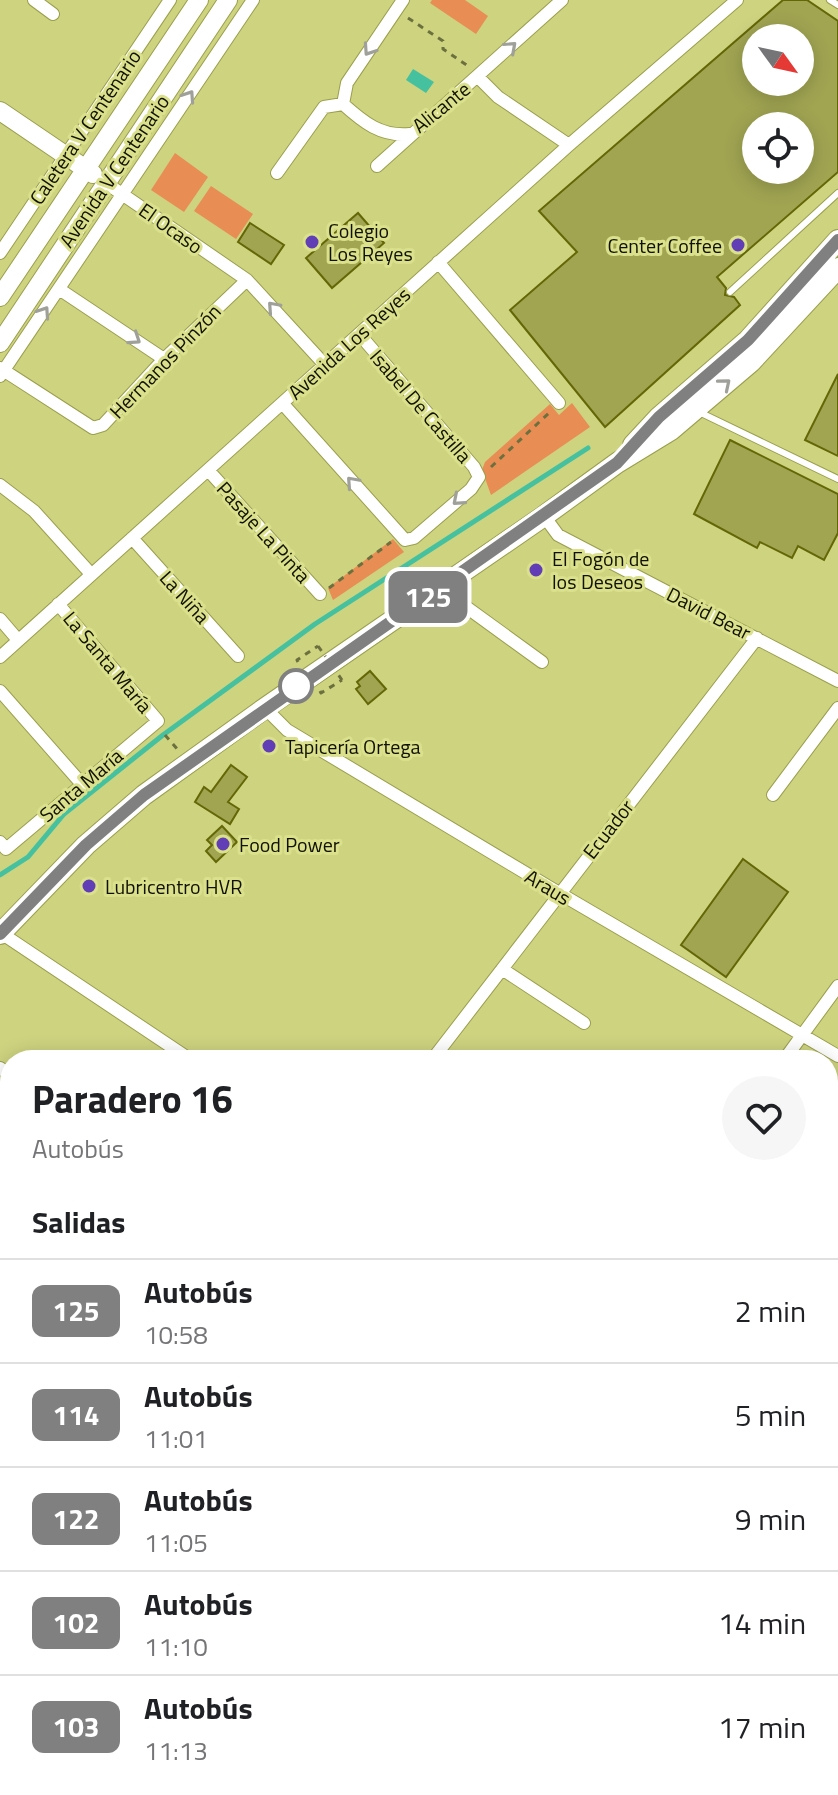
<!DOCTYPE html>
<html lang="es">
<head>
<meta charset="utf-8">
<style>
  :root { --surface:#fff; --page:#f6f6f6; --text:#202124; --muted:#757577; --line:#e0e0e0 }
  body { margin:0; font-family:"Titillium Web",sans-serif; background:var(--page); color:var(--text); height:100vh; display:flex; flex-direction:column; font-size:30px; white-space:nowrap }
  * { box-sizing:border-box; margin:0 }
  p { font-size:26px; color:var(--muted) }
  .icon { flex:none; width:44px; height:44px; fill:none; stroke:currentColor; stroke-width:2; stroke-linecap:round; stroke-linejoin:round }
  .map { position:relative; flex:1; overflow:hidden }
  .details { position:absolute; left:0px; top:1050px; width:838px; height:746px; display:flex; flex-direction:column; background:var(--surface); border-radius:32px 32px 0 0; box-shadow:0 4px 20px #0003 }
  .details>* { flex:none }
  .badge { padding:0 16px; border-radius:12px; font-size:28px; line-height:52px }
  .needle { width:52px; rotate:123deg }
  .fabs { position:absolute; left:742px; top:24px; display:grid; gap:16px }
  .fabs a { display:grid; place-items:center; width:72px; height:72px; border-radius:50%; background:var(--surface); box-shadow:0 4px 20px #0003; font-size:40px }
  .map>.badge { position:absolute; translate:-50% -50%; box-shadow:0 0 0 4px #fff }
  h2 { padding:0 32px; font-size:30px; line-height:72px }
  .round { display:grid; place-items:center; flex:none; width:84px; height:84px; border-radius:42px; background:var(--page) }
  .summary { display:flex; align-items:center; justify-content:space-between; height:136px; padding:0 32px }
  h1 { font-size:38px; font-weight:700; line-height:60px }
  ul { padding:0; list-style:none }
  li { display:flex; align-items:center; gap:24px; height:104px; padding:0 32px; border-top:2px solid var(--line) }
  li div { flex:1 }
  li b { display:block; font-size:30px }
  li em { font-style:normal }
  li .badge { min-width:88px; font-weight:700; text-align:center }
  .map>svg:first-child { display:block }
  .green { fill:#e88d54 }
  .water { fill:#45c1a0 }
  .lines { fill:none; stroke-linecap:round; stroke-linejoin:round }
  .stream { stroke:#45c1a0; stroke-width:5 }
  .building { fill:#a1a552; stroke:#646706; stroke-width:2; fill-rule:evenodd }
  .lane-casing { stroke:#9b9f4c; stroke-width:8 }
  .street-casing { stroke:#9b9f4c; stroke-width:14 }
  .secondary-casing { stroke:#9b9f4c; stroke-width:20 }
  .primary-casing { stroke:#9b9f4c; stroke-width:22 }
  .path { stroke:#6c703e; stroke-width:3; stroke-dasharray:6 6; stroke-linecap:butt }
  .lane { stroke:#fff; stroke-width:6 }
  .street { stroke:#fff; stroke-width:12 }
  .secondary { stroke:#fff; stroke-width:18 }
  .primary { stroke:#fff; stroke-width:20 }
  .rail { stroke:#616436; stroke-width:5 }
  .path-bridge { stroke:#6c703e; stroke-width:3; stroke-dasharray:6 6; stroke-linecap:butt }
  .oneway { stroke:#9fa099 }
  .line-casing { stroke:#fff; stroke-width:18 }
  .line { stroke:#808080; stroke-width:12 }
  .poi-dot { fill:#613eb6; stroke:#dae08b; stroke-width:3 }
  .stop-dot { fill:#fff; stroke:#808080; stroke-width:4 }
  .labels { text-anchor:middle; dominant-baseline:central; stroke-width:6; stroke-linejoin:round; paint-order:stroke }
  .street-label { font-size:20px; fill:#101100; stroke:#dae08b }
  .poi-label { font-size:20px; fill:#101100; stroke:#dae08b; text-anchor:start }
</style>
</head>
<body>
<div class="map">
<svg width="838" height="1795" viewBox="0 0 838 1795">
  <rect width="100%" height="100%" fill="#cdd37f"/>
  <path class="green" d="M432 0H465L488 16 476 34 430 3Z
    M175 153 208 177 184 212 151 190Z
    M211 186 253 214 236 239 194 211Z
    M572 403 590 427 491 495 482 470 485 462 550 404 559 415Z
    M393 539 404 552 333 600 328 588Z"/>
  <path class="water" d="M413 69 434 82 426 93 406 80Z"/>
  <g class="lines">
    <path class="stream" d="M0 875 28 857 64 814 163 735 315 624 588 448"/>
  </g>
  <path class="building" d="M783 0H807L838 21V172L717 277 726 288 725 295 734 297 740 305 605 427 510 310 577 252 539 211ZM756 38H800V82H756ZM756 126H800V170H756Z
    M358 213 384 243 332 288 306 258Z
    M250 223 284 245 271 264 238 242Z
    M838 374V456L805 440Z
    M730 440 838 494V533L824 560 798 546 792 558 760 542 757 548 694 514Z
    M370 671 386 689 368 704 356 689 360 686 357 682Z
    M231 765 247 777 228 802 239 809 230 824 195 802 204 787 211 792Z
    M222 826 237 842 216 862 206 851 212 845 207 840Z
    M743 859 788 892 726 977 681 945Z"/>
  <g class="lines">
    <g class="lane-casing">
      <path id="lane" d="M830 0 838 5
        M730 292 838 193
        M697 411 838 479"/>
    </g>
    <g class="street-casing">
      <path id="street" d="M34 0 53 14
        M478 77 498 97 569 145
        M343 104 347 83 403 0
        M343 104C363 122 381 137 410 134
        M377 166 562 0
        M277 173 324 107 343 104
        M106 183 247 280 325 365
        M0 253 170 0
        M438 262 559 403
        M59 289 164 359
        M0 368 93 428 103 425 164 359 247 280
        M0 376 253 0
        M283 404 405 540 414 538 471 489 479 477 474 467 360 335
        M208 470 320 594
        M0 485 34 511 91 574
        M544 516 558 535 838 681
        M132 538 238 656
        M440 588 542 662
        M0 619 18 640
        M0 657 569 145 737 0
        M0 691 81 783
        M265 708 287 730 559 893 838 1056
        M773 795 838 708
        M0 842 6 849 158 721 58 604
        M1 933 191 1060
        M502 969 584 1023
        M432 1060 757 638
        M784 1060 838 986
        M0 1068 10 1075
        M0 1309 10 1316
        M828 1446 838 1451
        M0 1458 10 1465
        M828 1538 838 1523
        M0 1576 10 1559
        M0 1684 10 1689
        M0 1783 10 1769
        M180 1786 196 1795
        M781 1786 796 1795
        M234 1795 239 1786
        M647 1795 653 1786"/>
    </g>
    <g class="secondary-casing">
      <path id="secondary" d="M0 111 93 174
        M0 297 199 0
        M0 343 228 0
        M828 1746 838 1740
        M765 1795 775 1786"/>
    </g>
    <g class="primary-casing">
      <path id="primary" d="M633 445 659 417 748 340 838 240
        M0 934 86 845 144 795 265 708 544 516 617 463 671 430 751 362 838 268"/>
    </g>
    <path class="path" d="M408 18 443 41V49L468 66
      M491 467 550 412
      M329 588 391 542
      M298 662 297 660 318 646
      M320 691 321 693 342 680
      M165 735 178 750
      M828 1684 838 1669
      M673 1786H674
      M728 1794V1795
      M736 1795 743 1786"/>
    <use href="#lane" class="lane"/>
    <use href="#street" class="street"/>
    <use href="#secondary" class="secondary"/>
    <use href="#primary" class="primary"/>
    <path class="rail" d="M828 1589 838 1573
      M828 1607 838 1592
      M671 1795 679 1786"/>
    <path class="path-bridge" d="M318 646 342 680"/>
  </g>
  <defs><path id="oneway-chevron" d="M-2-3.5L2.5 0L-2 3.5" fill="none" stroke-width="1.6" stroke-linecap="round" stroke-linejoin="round" transform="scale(2)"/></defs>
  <g class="oneway">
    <use href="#oneway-chevron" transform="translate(511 47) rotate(-42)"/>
    <use href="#oneway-chevron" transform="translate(369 50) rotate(124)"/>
    <use href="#oneway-chevron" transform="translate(189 96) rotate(-56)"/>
    <use href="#oneway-chevron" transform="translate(273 307) rotate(-132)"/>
    <use href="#oneway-chevron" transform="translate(44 312) rotate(-56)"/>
    <use href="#oneway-chevron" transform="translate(135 339) rotate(34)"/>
    <use href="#oneway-chevron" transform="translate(725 384) rotate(-40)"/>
    <use href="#oneway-chevron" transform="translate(352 482) rotate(-132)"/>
    <use href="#oneway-chevron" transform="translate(458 500) rotate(139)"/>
  </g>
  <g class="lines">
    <g class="line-casing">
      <path id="line" d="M0 934 86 845 144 795 617 463 659 417 748 340 838 240"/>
    </g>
    <use href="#line" class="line"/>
  </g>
  <g class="poi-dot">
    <circle cx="312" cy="242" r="8"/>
    <circle cx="738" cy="245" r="8"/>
    <circle cx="536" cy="570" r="8"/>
    <circle cx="269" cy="746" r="8"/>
    <circle cx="223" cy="844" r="8"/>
    <circle cx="89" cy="886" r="8"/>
  </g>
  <circle class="stop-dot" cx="296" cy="686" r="16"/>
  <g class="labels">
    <g class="street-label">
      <text transform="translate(441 107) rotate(-39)">Alicante</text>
      <text transform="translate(85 127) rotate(-56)">Caletera V Centenario</text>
      <text transform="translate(114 171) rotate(-56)">Avenida V Centenario</text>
      <text transform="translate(171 228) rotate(35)">El Ocaso</text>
      <text transform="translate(349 343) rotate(-42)">Avenida Los Reyes</text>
      <text transform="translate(165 361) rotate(-46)">Hermanos Pinzón</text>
      <text transform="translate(421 406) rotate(49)">Isabel De Castilla</text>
      <text transform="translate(264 532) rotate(48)">Pasaje La Pinta</text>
      <text transform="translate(185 597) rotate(48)">La Niña</text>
      <text transform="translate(709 613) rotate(27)">David Bear</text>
      <text transform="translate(108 662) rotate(50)">La Santa María</text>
      <text transform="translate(81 785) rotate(-40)">Santa María</text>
      <text transform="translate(608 829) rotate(-52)">Ecuador</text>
      <text transform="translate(548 887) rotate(31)">Araus</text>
    </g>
    <g class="poi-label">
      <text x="328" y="230">Colegio<tspan x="328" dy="23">Los Reyes</tspan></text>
      <text x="722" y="245" text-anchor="end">Center Coffee</text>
      <text x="552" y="558">El Fogón de<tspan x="552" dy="23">los Deseos</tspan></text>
      <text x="285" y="746">Tapicería Ortega</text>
      <text x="239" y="844">Food Power</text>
      <text x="105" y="886">Lubricentro HVR</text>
    </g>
  </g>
</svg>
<div class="fabs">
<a><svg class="needle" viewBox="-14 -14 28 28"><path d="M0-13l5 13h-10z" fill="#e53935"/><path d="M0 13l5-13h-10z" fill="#757577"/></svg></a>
<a><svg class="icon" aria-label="locate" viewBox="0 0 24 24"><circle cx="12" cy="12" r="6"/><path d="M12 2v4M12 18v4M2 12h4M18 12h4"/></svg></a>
</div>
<b class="badge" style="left:428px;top:597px;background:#808080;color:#fff">125</b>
<section class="details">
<div class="summary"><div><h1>Paradero 16</h1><p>Autobús</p></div><a class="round"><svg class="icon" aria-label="heart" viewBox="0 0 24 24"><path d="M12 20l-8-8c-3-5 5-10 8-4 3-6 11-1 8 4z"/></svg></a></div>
<h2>Salidas</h2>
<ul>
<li><span class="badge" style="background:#808080;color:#fff">125</span><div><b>Autobús</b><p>10:58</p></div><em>2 min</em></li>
<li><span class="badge" style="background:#808080;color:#fff">114</span><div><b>Autobús</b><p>11:01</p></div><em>5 min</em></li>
<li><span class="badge" style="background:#808080;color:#fff">122</span><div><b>Autobús</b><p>11:05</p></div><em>9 min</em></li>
<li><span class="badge" style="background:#808080;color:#fff">102</span><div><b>Autobús</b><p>11:10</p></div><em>14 min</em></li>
<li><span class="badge" style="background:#808080;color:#fff">103</span><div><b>Autobús</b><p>11:13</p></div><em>17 min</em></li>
</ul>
</section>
</div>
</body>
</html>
